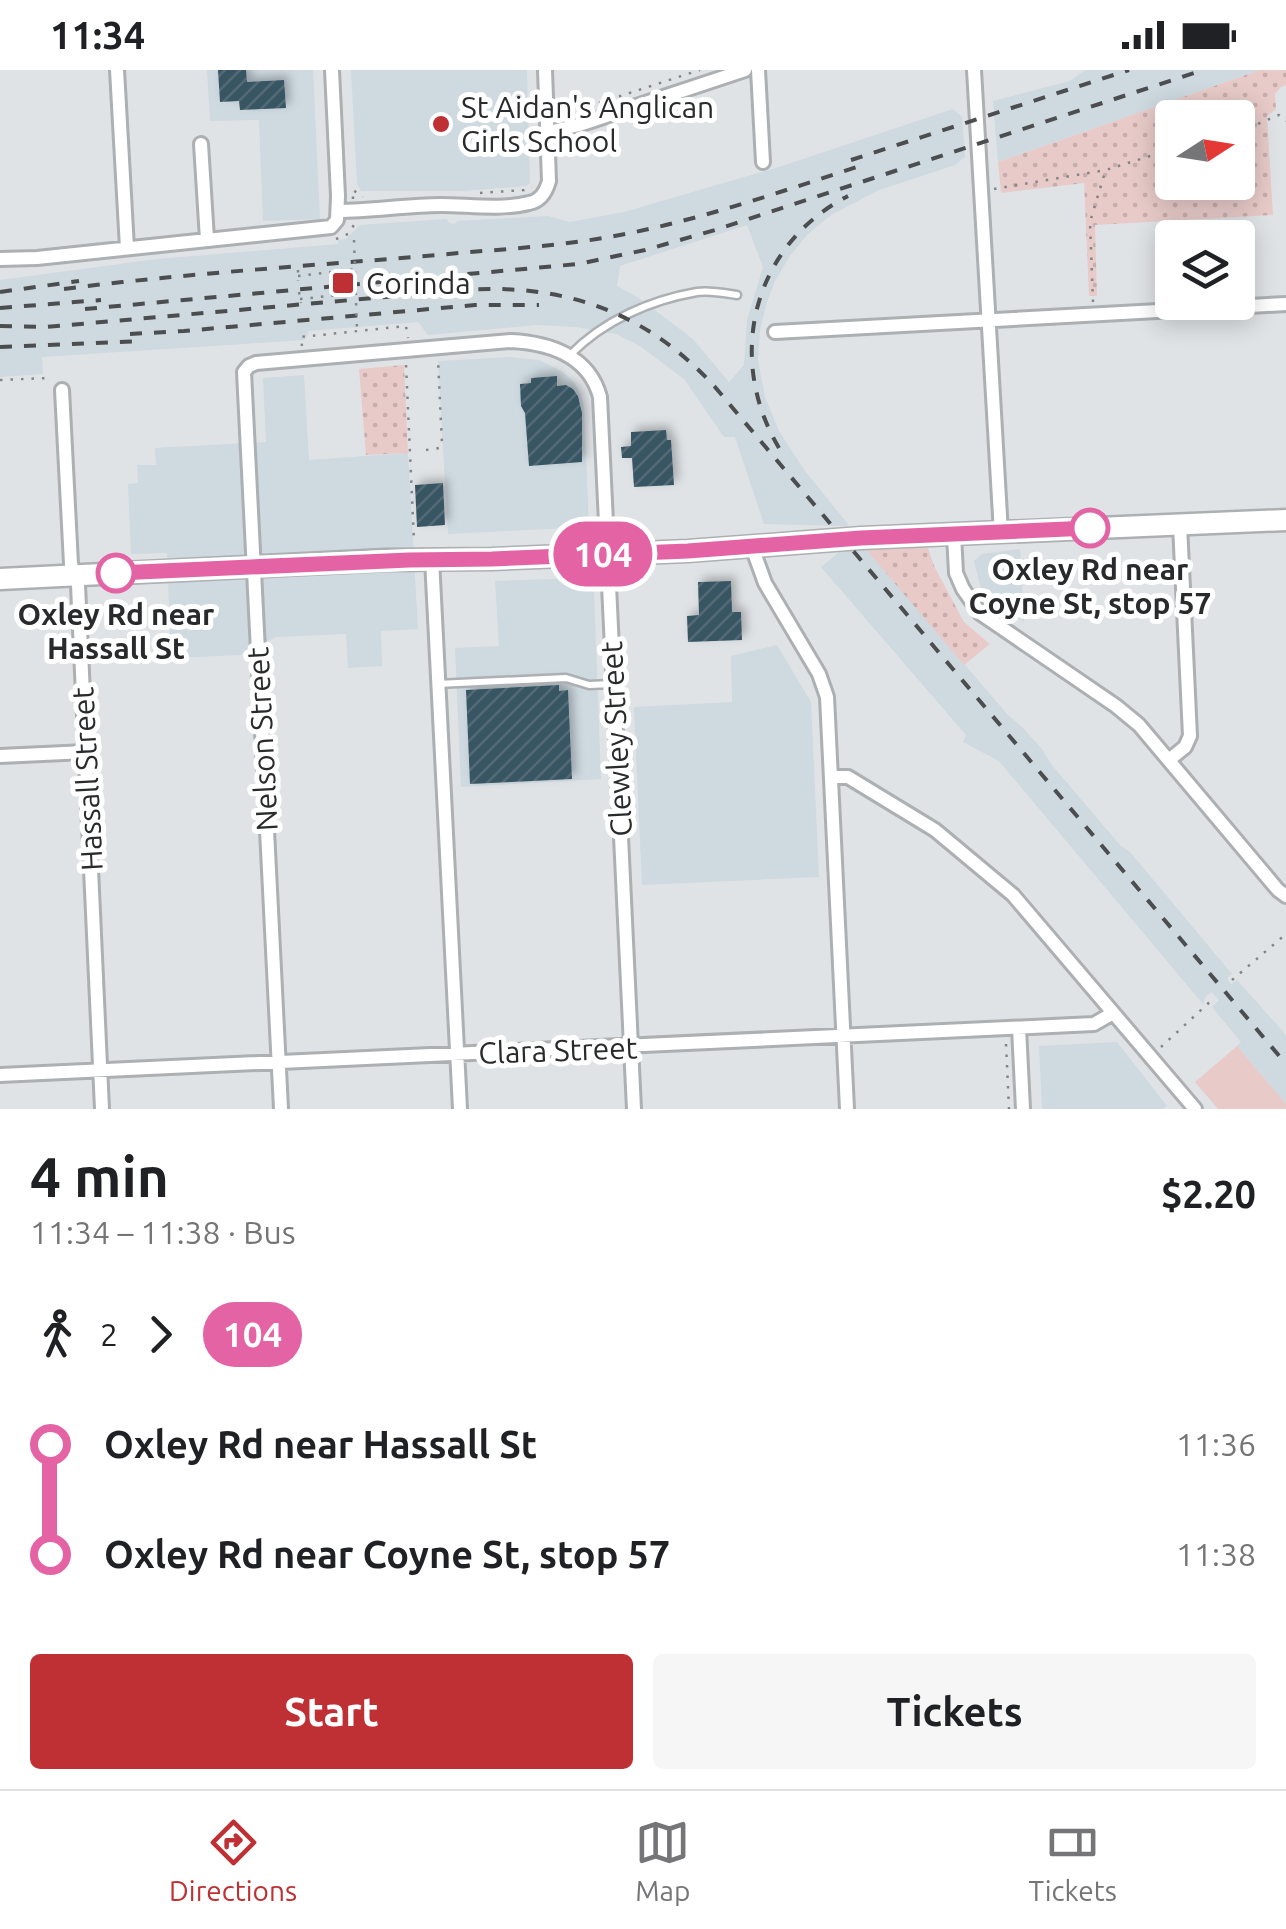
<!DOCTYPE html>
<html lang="en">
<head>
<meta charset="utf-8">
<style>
  :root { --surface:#fff; --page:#f6f6f6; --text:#202124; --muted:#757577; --line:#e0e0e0; --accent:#bf3034 }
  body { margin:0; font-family:Ubuntu,sans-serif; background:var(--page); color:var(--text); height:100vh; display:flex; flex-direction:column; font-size:38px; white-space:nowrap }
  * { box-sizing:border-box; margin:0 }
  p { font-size:32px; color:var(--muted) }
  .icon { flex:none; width:55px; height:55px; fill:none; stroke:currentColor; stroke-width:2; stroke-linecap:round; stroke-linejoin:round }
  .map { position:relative; height:1039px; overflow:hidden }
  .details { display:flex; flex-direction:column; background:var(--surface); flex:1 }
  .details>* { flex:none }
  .badge { padding:0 20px; border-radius:32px; font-size:35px; line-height:65px }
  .needle { width:65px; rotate:78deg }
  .fabs { position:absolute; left:1155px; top:30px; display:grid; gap:20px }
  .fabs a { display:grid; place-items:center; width:100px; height:100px; border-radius:10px; background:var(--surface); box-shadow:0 5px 25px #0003; font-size:50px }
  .map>.badge { position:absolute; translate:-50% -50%; box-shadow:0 0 0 5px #fff }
  .legs { display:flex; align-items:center; gap:15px; height:110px; padding:0 30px; font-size:32px }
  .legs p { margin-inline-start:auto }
  .overview { display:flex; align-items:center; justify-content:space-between; height:170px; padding:0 30px }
  h1 { font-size:55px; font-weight:700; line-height:75px }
  .primary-button { display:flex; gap:20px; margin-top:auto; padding:20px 30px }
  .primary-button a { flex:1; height:115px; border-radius:10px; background:var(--accent); color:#fff; font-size:40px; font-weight:700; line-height:115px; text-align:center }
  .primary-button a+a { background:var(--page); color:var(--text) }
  ul { padding:0 30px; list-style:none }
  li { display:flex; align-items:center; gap:35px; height:110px; font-size:38px }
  li i { display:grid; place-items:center; width:15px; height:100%; margin:0 12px; background:currentColor }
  li i::after { content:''; width:25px; height:25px; margin:-12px; border:8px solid; border-radius:50%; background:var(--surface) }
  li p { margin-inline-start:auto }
  li:first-child i { background:linear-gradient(#0000 50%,currentColor 0) }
  li:last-child i { background:linear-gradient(currentColor 50%,#0000 0) }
  .status { display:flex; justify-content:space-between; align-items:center; height:70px; padding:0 50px; background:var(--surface); direction:ltr }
  .status svg { height:28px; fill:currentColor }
  .tab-bar { display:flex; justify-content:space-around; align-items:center; height:140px; border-top:2px solid var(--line); background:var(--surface); font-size:28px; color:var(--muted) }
  .tab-bar a { display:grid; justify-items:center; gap:5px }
  .tab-bar .active { color:var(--accent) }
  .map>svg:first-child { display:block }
  .built { fill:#ced9e0; fill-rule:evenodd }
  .green { fill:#e8cbc9 }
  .park { fill:url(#park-dots); fill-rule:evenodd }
  .building { fill:url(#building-hatch); filter:url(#shadow) }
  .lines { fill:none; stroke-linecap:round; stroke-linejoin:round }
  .lane-casing { stroke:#acb0b2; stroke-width:11 }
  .street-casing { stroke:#acb0b2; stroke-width:18 }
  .primary-casing { stroke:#acb0b2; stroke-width:25 }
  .path { stroke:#838587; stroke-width:2.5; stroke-dasharray:2.5 8; stroke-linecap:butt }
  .lane { stroke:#fff; stroke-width:6 }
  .street { stroke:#fff; stroke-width:12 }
  .primary { stroke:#fff; stroke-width:20 }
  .rail { stroke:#4c4d4e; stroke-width:4; stroke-dasharray:12 12; stroke-linecap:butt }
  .path-bridge { stroke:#838587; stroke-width:2.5; stroke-dasharray:2.5 8; stroke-linecap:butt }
  .line-1-casing { stroke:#fff; stroke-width:22 }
  .line-1 { stroke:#e463a4; stroke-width:15 }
  .poi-dot { fill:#bf3034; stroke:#fff; stroke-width:4 }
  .stop-1-dot { fill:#fff; stroke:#e463a4; stroke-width:5 }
  .labels { text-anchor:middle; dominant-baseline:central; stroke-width:10; stroke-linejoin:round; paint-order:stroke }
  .poi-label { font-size:30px; fill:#292a2b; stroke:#fff; text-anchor:start }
  .stop-label { font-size:30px; font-weight:bold; fill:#292a2b; stroke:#fff }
  .street-label { font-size:30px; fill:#292a2b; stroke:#fff }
</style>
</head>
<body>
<div class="status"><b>11:34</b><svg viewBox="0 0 49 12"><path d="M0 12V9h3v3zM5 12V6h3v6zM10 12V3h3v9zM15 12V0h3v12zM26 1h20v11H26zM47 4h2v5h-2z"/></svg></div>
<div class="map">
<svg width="1286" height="1039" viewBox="0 0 1286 1039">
  <defs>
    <pattern id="park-dots" width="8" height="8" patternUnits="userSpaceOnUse" patternTransform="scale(2.5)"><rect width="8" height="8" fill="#e8cbc9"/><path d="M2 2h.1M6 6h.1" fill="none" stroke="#c7aead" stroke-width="1.8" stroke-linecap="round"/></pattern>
    <pattern id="building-hatch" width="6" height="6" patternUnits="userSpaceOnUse" patternTransform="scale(2.5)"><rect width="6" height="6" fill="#385564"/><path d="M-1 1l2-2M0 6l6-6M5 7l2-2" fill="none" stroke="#536a76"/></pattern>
    <filter id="shadow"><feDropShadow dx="4.5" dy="-4.5" stdDeviation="5" flood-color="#0004"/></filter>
  </defs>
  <rect width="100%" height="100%" fill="#e0e3e6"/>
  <path class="built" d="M207 0H313L320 149 263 151 259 50 210 51Z
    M351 0H527L530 113 526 116 463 121H361L357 114Z
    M1085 0H1260L998 92 993 31 1070 11Z
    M953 39 962 47 965 87 955 95 879 120 831 145 807 165 790 186 775 211 766 235 760 260 758 290 765 327 779 361 805 401 848 454 846 456 764 454 735 367H724L684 309 640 276 616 264 576 257 537 255 428 265 418 252 309 261 305 270 42 287 43 304 0 307V210L157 189 338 174V170L346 169 360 155 447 149 449 153 454 154 458 151 548 146 570 152 624 142 779 97ZM747 155 763 197 747 250 744 295 729 312 693 269 639 228 617 216 620 196Z
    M509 287 539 290 563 302 574 312 581 325 584 337 589 457 448 464 438 291Z
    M304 305 309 390 408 383 418 559 381 561 382 596 348 598 346 564 276 567 240 585 171 588 167 483 131 484 128 414 138 413 137 395H156L155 378 266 372 263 308Z
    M863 476 1008 645 1021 656 1042 679 1051 694 1120 775 1130 782 1232 904 1227 908 1231 914 1237 910 1286 965V1034L1237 976 1241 972 1212 937 1219 930 1212 922 1206 926 1203 934 999 691 963 672 966 665 821 497 845 477Z
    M1020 479 1024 552 996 536 981 519 974 491 982 484Z
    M584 508 594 522 601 709 461 717 455 578 499 576 495 511Z
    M777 575 811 632 819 807 642 815 634 637 732 632 731 586Z
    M1117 972 1167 1036 1163 1039H1042L1039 976Z"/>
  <path class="green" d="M1237 976 1286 1034V1039H1218L1195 1012Z"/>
  <path class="park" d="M1260 0H1286V15L1281 17 1275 24 1276 39 1267 46 1273 145 1095 155 1097 226H1089L1084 113 1001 123 998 92ZM1172 48H1238V112H1172Z
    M404 295 408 383 366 385 359 299Z
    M863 476 928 478 934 496 964 552 990 574 964 595Z"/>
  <path class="building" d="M218 0H246L247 12 284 10 286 38 240 40 239 31 220 32Z
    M557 306V316L566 315 573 319 578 326 582 343V392L529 396 525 343 521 336 520 314 531 313V308Z
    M666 360 667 370H671L674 415 634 417 632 388H622L621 377 631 376V362Z
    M443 413 445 455 417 457 415 415Z
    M731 511 732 542H741L742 570 688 572 687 546 699 545 698 512Z
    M559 615V621L568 620 572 709 470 714 466 620Z"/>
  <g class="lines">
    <g class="lane-casing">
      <path id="lane" d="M570 285C603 251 650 230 697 222 709 220 724 223 737 225
        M437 614 566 608 589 615 612 614"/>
    </g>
    <g class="street-casing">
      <path id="street" d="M117 0 127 178
        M758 0 763 92
        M974 0 1001 463
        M548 62 579 55 745 0
        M201 74 207 169
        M338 141C372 141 407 135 441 135 468 135 502 140 529 133 540 131 546 122 549 111L545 0
        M0 189 37 188 331 157 337 150 338 126 332 0
        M775 262 1286 234
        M62 320 71 494 78 515 102 1039
        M954 465 956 503 963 519 980 543 1116 636 1139 655 1278 820 1286 826
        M752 477 765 513 819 604 827 627 847 1039
        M432 489 460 1039
        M0 686 86 682
        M1169 690 1185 677 1190 666 1180 455
        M831 707H848L935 760 1013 825 1195 1039
        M1019 958 1023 1039
        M0 1005 1094 954 1113 943
        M281 1039 244 302 249 296 256 293 511 271C550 273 589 286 600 327L634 1039"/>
    </g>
    <g class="primary-casing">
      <path id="primary" d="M0 509 386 490 492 489 688 481 861 468 1286 450"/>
    </g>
    <path class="path" d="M559 46 700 0
      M1238 59 1248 58 1279 45 1286 51
      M994 119 1106 100 1172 79
      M480 123 524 120 532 117
      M353 129V120L363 127
      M336 169 348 164 354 155
      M298 200V211
      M298 206 356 199
      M299 222 301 233
      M300 229 357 223
      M1093 232 1090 152 1105 102
      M302 276 301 267 406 256 408 268
      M406 295 414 471
      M0 310 48 308
      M426 380 439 378 442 374 438 290
      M1232 910 1286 864
      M1006 974 1009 1039
      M1161 977 1214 928"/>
    <use href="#lane" class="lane"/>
    <use href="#street" class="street"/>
    <use href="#primary" class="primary"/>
    <path class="rail" d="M851 90 1129 0
      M64 219C195 202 327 195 459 183 507 179 555 176 603 168 693 153 779 122 866 94
      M0 222 79 211
      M0 238 101 230
      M85 239 578 194 645 180 715 160 1203 0
      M0 256 46 257 464 220C564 213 647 242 715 317L1286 994
      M130 264 184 261 475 235H539
      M0 277 143 271
      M779 378C725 287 753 175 848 126"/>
    <path class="path-bridge" d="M354 170 357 260"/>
  </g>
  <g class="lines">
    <g class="line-1-casing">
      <path id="line-1" d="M116 503 409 490 492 489 688 481 861 468 1090 458"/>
    </g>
    <use href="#line-1" class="line-1"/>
  </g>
  <g class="poi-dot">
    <circle cx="441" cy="54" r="10"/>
    <rect x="331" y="201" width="24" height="24" rx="5"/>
  </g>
  <g class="stop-1-dot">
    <circle cx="1090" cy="458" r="18"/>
    <circle cx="116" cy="503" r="18"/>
  </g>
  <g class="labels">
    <g class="poi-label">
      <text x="461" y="37">St Aidan's Anglican<tspan x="461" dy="34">Girls School</tspan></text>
      <text x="366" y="213">Corinda</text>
    </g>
    <g class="stop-label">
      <text x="1090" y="499">Oxley Rd near<tspan x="1090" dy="34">Coyne St, stop 57</tspan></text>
      <text x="116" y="544">Oxley Rd near<tspan x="116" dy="34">Hassall St</tspan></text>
    </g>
    <g class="street-label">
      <text transform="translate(262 669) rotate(-93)">Nelson Street</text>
      <text transform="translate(616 669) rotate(-93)">Clewley Street</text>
      <text transform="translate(87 709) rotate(-93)">Hassall Street</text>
      <text transform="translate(558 980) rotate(-2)">Clara Street</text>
    </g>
  </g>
</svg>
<div class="fabs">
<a><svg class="needle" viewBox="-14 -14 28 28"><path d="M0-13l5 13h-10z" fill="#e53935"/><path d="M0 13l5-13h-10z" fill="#757577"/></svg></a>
<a><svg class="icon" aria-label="layers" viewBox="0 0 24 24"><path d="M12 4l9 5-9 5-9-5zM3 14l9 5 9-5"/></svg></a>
</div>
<b class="badge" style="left:603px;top:484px;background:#e463a4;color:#fff">104</b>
</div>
<section class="details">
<div class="overview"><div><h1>4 min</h1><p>11:34 – 11:38 · Bus</p></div><b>$2.20</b></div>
<div class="legs"><svg class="icon" aria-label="walk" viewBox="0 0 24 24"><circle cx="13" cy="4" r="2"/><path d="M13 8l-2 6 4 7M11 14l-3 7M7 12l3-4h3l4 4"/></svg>2<svg class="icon" aria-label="forward" viewBox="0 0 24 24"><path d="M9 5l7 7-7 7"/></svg><b class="badge" style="background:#e463a4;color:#fff">104</b></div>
<ul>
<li><i style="color:#e463a4"></i><b>Oxley Rd near Hassall St</b><p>11:36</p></li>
<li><i style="color:#e463a4"></i><b>Oxley Rd near Coyne St, stop 57</b><p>11:38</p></li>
</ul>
<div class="primary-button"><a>Start</a><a>Tickets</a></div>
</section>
<nav class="tab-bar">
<a class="active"><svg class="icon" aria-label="directions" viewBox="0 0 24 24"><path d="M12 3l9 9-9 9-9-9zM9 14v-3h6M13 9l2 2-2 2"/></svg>Directions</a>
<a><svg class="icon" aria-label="map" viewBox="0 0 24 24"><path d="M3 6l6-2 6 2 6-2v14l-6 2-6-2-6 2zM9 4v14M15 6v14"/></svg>Map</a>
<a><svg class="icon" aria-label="tickets" viewBox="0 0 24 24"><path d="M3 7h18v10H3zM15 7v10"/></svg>Tickets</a>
</nav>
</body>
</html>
